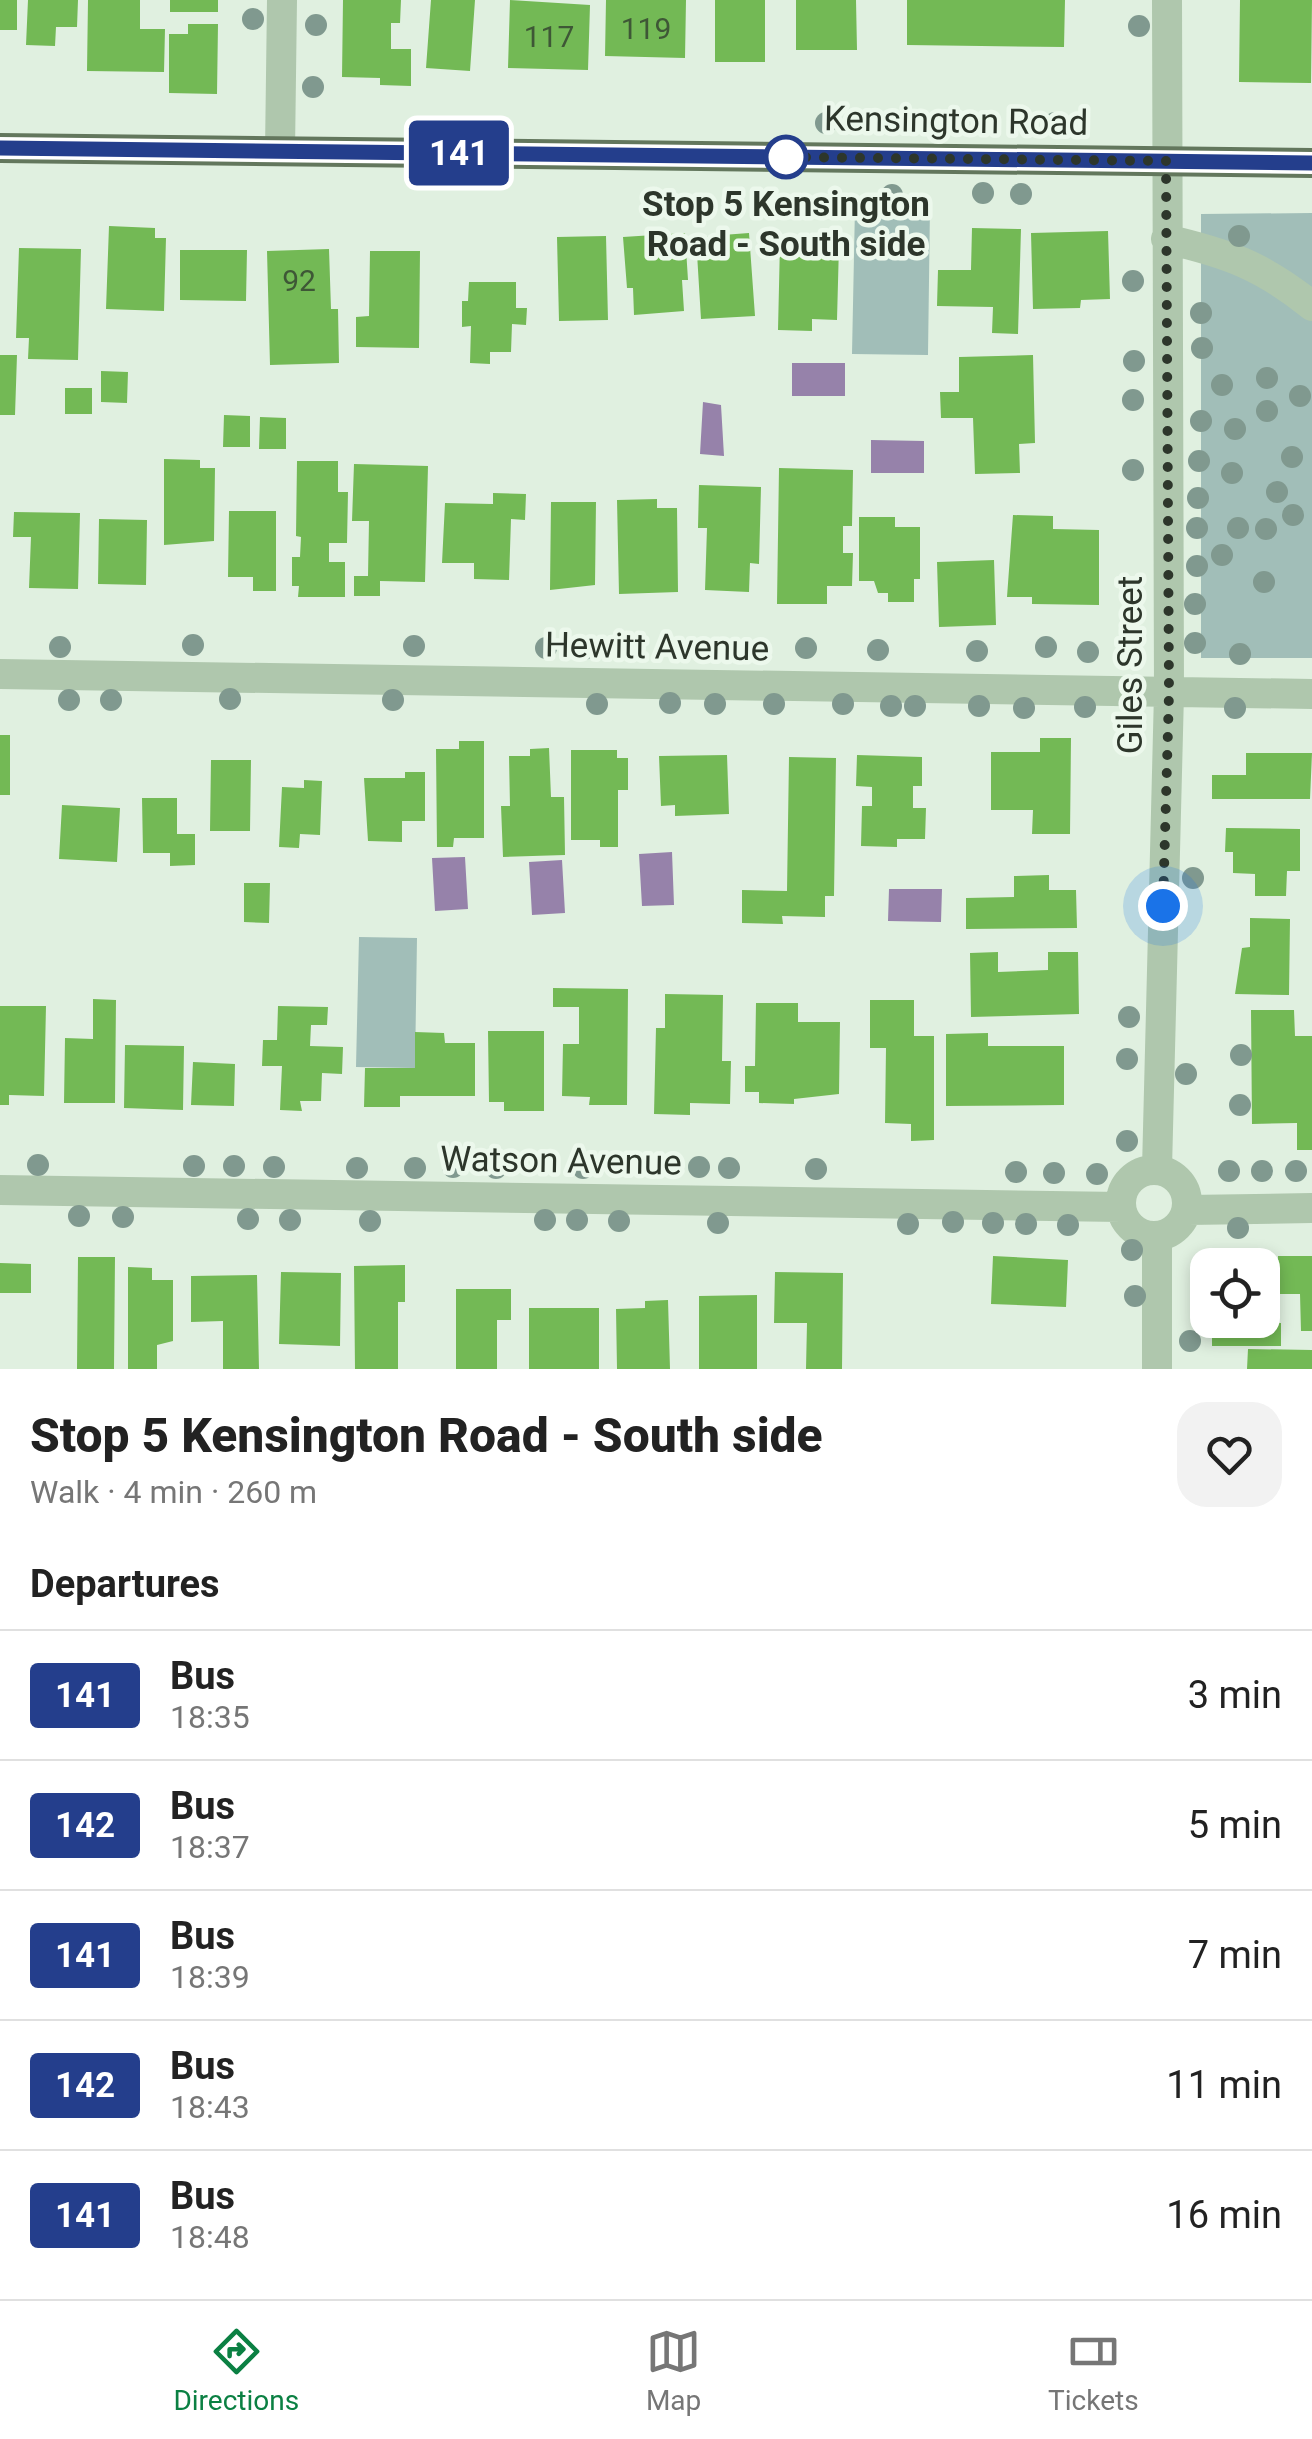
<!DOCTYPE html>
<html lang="en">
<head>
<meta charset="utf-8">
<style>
  :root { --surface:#fff; --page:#f2f2f2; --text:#222; --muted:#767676; --line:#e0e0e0; --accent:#0b8043 }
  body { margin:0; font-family:Roboto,sans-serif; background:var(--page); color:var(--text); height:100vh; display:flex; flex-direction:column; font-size:38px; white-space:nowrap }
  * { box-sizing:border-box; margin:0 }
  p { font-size:32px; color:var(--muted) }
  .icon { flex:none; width:55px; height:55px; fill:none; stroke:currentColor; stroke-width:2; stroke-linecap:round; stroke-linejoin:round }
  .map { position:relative; height:1369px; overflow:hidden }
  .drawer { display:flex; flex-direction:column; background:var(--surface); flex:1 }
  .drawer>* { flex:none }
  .badge { padding:0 20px; border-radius:8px; font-size:35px; line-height:65px }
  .buttons { position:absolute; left:1190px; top:1248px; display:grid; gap:20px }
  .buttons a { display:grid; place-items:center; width:90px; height:90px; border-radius:20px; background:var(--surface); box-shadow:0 5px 15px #0003; font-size:50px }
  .you { position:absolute; width:50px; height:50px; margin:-25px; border:8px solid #fff; border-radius:50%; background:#1a73e8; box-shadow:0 0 0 15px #1a73e833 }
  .map>.badge { position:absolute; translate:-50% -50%; box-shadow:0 0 0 5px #fff }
  h2 { padding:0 30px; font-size:38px; line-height:90px }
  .round { display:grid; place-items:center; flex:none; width:105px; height:105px; border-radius:30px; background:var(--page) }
  .overview { display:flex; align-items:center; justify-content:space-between; height:170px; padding:0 30px }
  h1 { font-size:48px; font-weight:800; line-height:75px }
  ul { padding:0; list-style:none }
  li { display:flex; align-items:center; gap:30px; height:130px; padding:0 30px; border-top:2px solid var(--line) }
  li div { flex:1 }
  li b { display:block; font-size:38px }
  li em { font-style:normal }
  li .badge { min-width:110px; font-weight:700; text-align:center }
  .menu { display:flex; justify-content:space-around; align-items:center; height:140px; border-top:2px solid var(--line); background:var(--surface); font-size:28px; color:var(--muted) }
  .menu a { display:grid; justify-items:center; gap:5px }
  .menu .selected { color:var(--accent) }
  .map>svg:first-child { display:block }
  .green { fill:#a1beb8 }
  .water { fill:#9682aa }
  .building { fill:#73b955 }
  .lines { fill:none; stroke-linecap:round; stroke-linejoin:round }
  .minor { stroke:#afc7ad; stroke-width:30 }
  .major { stroke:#63775d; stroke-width:30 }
  .tree { fill:#80998f }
  .line-casing { stroke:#fff; stroke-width:22 }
  .line { stroke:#243e8c; stroke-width:15 }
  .walk { stroke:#2d362b; stroke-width:10; stroke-dasharray:0 18 }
  .stop-dot { fill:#fff; stroke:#243e8c; stroke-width:5 }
  .labels { text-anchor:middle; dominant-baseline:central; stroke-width:9; stroke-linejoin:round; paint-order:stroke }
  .number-label { font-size:30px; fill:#3e5736 }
  .street-label { font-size:35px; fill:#2d362b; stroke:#ecf8ec }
  .stop-label { font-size:35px; font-weight:bold; fill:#2d362b; stroke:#ecf8ec }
</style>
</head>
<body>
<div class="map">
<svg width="1312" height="1369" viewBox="0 0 1312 1369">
  <rect width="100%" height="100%" fill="#e0f0e0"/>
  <path class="green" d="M855 206 930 207 928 355 852 354Z
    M1312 213V658H1201V214Z
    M359 937 417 938 415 1068 356 1067Z"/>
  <path class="water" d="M792 363H845V396H792Z
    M703 402 721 405 724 456 700 454Z
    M871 440 924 441V473H871Z
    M672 852 674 905 642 906 639 854Z
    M465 857 468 909 435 911 432 858Z
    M562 860 565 913 532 915 529 862Z
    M889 889H942L941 922 888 921Z"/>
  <path class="building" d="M0 0H17V30H0Z
    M28 0H78L77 27H56L55 46 26 45Z
    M88 0H140V29H165L164 72 87 71Z
    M170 0H218V12H170Z
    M343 0H401L400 23H391V49H411V86L380 85V78L342 77Z
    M431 0H475L470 71 426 68Z
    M510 0 590 5 588 70 508 68Z
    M606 0H686L685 58 605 56Z
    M715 0H765V62H715Z
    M796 0H856L857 50H796Z
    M907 0H1065L1064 47 907 45Z
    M1240 0H1312L1311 83 1239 82Z
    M188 24H218L217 94 169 93V34H188Z
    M109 226 155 228V238H166L164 311 106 309Z
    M972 228 1021 229 1018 334 992 333 993 307 937 306 938 270H971Z
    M1108 231 1110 299 1081 300 1080 308 1033 309 1031 233Z
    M685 233 688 280H682L684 311 634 315 633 288H627L623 237Z
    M749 233 755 316 701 319 696 237Z
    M606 236 608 320 559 321 557 237Z
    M780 243 839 245 837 320 812 319V331L778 330Z
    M19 248 81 249 78 360 28 359 29 338H16Z
    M329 249 331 309H338L339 363 270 365 267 251Z
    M180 250H247L246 301 180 300Z
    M370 251H420L419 348 356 347V317L369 316Z
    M469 282H516V308H527L526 325 512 324 511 352H490V364L470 363 471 326 462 327V301H468Z
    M0 355H17L15 415H0Z
    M1033 355 1035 443 1019 444 1020 473 975 474 973 418H941L940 392H959V357Z
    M101 371 128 372 127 403 101 402Z
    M65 388H92V414H65Z
    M224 415 250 416V447H223Z
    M260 417 286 418V449H259Z
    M164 459 200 460V468H215L214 541 164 545Z
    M297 461H338V492H348L347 543H329V562H345V597H298L299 586H292V557H300L301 537 296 536Z
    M354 464 428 466 425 582 380 581V596H354V576H368L369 521H352Z
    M779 468 853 470 852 526H843V553H853L852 586H827V604H777Z
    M699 485 761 487 759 564 750 563 749 592 705 590 707 528H698Z
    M493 493 526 494 525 520 511 519 509 580 474 579V563H442L445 503 493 504Z
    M657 499V508H677L678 592 619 594 617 500Z
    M551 502H596L595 585 550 590Z
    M229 511H276V591H253V577H228Z
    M14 512 80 513 78 589 29 588 31 537H13Z
    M1013 515 1053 516V529L1099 530V605L1032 604V597H1007Z
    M859 517H895V527H920V579H914V602H888V593H878L874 581H859Z
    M99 519 147 520 146 585 98 584Z
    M994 560 996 625 939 627 937 562Z
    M0 735H10V795H0Z
    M1040 738H1071L1070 834H1032L1033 810H991V752H1040Z
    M459 741H484V838H454L453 847H437L436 749H459Z
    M549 748 551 797H564L565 855 503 857 501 806H510L509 756H530V749Z
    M571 750H617V758H628V790H618V847H600V840H571Z
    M1246 753H1312L1310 799H1212V775H1246Z
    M727 755 729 814 675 816V805L661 806 659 756Z
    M857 755 922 757V786H913V808H926L925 839H897V847L861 846 862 806H872V787L856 786Z
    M789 757 836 758 834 896H825V917L782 916 783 924 742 923V890L787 891Z
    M211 760H251L250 831H210Z
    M405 772H425V821H402V842L368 841 364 778H405Z
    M304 780 322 781 320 835 300 834 299 848 279 847 282 787 304 788Z
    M142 798H177V834H195V865L170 866V853H143Z
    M62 805 120 808 117 862 59 859Z
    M1226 828 1300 829V871H1287L1286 896H1255V874L1233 873V852H1225Z
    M1049 875V890H1076L1077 928 966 929V898L1014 897V876Z
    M244 883H270L269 923 244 922Z
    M1250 918 1290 919 1289 995 1235 994 1242 948 1250 947Z
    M998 952V972L1048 970V952H1078L1079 1014 971 1017 970 953Z
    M553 988 628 989 627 1105H589L590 1097 562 1096 563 1044H579V1007H553Z
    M665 994 723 995 722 1061H731L730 1104 690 1103V1115L654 1114 656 1028H665Z
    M93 999 116 1000 115 1103H64L65 1038 93 1039Z
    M870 1000H914V1036H934V1140L911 1141V1124L885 1123 886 1048H870Z
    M756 1003H798V1022H840L839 1094 794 1099V1104L759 1103V1092H745V1066H755Z
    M0 1006H46L44 1096 9 1095V1105H0Z
    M278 1006 328 1007 327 1025H311L310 1046 343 1047 342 1074 322 1073 321 1101H300L302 1111 280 1110 282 1066H262L263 1040H277Z
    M1251 1010H1294L1295 1036H1312V1150H1297V1123L1252 1124Z
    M488 1031H544V1111H504V1102H489Z
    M415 1032 444 1033 445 1043H475V1096H400V1107H364L365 1068H415Z
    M988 1033V1046H1064V1105L946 1106V1034Z
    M125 1045 184 1046 183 1110 124 1108Z
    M193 1062 235 1064 234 1106 191 1105Z
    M1212 1248 1257 1249V1265H1212Z
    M993 1256 1068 1260 1066 1307 991 1304Z
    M1278 1256H1312V1331H1301L1300 1294H1278Z
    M78 1257H115L114 1369H77Z
    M0 1263 31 1264V1293H0Z
    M405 1265V1302H398V1369H355L354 1266Z
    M128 1267 152 1268V1280H173V1341L157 1345V1369H128Z
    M281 1272 341 1273 340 1346 279 1344Z
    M775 1272 843 1273 842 1369H806L807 1323H774Z
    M257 1275 259 1369H223V1321L191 1322V1276Z
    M456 1289H511V1320H497V1369H456Z
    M757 1295V1369H699V1296Z
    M668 1300 670 1369H617L616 1309 645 1308V1301Z
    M529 1308H599V1369H529Z
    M1212 1320 1281 1323V1346H1212Z
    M1248 1349 1312 1350V1369H1247Z"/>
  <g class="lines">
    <path class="minor" d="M280 151 282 0
      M1166 239C1227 253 1263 266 1312 306
      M0 674 1312 694
      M1157 1169 1169 693 1167 0
      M1121 1203a33 33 0 1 1 66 0a33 33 0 1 1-66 0Z
      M0 1190 1121 1207
      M1188 1210 1312 1208
      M1157 1369V1236"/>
    <path class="major" d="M0 148 1312 163"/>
  </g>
  <g class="tree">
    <circle cx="253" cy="19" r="11"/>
    <circle cx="316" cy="25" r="11"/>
    <circle cx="1139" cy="26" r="11"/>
    <circle cx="313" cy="87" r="11"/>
    <circle cx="826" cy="123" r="11"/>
    <circle cx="986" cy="123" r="11"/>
    <circle cx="1055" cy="123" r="11"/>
    <circle cx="983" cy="193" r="11"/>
    <circle cx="1021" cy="194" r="11"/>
    <circle cx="892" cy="195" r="11"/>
    <circle cx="1239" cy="236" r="11"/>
    <circle cx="1133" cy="281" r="11"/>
    <circle cx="1201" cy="313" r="11"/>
    <circle cx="1202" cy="348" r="11"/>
    <circle cx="1134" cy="361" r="11"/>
    <circle cx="1267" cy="378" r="11"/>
    <circle cx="1222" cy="385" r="11"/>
    <circle cx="1300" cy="396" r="11"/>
    <circle cx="1133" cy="400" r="11"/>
    <circle cx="1267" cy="411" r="11"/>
    <circle cx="1201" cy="421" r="11"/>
    <circle cx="1235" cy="429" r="11"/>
    <circle cx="1292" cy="457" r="11"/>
    <circle cx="1199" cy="461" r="11"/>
    <circle cx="1133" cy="470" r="11"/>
    <circle cx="1232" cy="473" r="11"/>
    <circle cx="1277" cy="492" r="11"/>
    <circle cx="1198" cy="498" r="11"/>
    <circle cx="1293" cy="515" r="11"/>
    <circle cx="1197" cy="528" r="11"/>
    <circle cx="1238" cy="528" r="11"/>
    <circle cx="1266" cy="529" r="11"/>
    <circle cx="1222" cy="555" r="11"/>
    <circle cx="1197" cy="566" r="11"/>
    <circle cx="1264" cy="582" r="11"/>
    <circle cx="1195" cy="604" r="11"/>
    <circle cx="1131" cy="636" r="11"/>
    <circle cx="1195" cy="643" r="11"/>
    <circle cx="193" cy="645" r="11"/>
    <circle cx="414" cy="646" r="11"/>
    <circle cx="60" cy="647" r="11"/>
    <circle cx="1046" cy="647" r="11"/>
    <circle cx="546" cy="648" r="11"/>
    <circle cx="806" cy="648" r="11"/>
    <circle cx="584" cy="649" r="11"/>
    <circle cx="625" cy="649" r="11"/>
    <circle cx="878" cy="650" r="11"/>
    <circle cx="977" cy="651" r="11"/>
    <circle cx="1088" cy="652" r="11"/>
    <circle cx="1240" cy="654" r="11"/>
    <circle cx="230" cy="699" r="11"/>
    <circle cx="69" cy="700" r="11"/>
    <circle cx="111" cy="700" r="11"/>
    <circle cx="393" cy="700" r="11"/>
    <circle cx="670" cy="703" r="11"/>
    <circle cx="597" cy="704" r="11"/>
    <circle cx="715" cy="704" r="11"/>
    <circle cx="774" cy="704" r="11"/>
    <circle cx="843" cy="704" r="11"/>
    <circle cx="891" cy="706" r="11"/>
    <circle cx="915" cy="706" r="11"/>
    <circle cx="979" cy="706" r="11"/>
    <circle cx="1085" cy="707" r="11"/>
    <circle cx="1024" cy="708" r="11"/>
    <circle cx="1235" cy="708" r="11"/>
    <circle cx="1193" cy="878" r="11"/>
    <circle cx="1129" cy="1017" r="11"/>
    <circle cx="1241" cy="1055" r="11"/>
    <circle cx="1127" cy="1059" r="11"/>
    <circle cx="1186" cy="1074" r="11"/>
    <circle cx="1240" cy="1105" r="11"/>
    <circle cx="1127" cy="1141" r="11"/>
    <circle cx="38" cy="1165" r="11"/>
    <circle cx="194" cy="1166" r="11"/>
    <circle cx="234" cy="1166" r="11"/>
    <circle cx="274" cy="1167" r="11"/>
    <circle cx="453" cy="1167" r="11"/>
    <circle cx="699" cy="1167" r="11"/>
    <circle cx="357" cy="1168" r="11"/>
    <circle cx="415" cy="1168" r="11"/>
    <circle cx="496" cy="1168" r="11"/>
    <circle cx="583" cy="1168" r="11"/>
    <circle cx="729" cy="1168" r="11"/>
    <circle cx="816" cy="1169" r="11"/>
    <circle cx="1229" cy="1171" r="11"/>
    <circle cx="1262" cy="1171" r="11"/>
    <circle cx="1296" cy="1171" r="11"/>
    <circle cx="1016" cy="1172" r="11"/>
    <circle cx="1054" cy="1173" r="11"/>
    <circle cx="1097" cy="1174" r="11"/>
    <circle cx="79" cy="1216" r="11"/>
    <circle cx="123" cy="1217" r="11"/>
    <circle cx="248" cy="1219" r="11"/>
    <circle cx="290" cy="1220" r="11"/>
    <circle cx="545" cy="1220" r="11"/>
    <circle cx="577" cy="1220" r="11"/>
    <circle cx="370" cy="1221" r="11"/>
    <circle cx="619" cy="1221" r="11"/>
    <circle cx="953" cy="1222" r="11"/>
    <circle cx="718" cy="1223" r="11"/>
    <circle cx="993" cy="1223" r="11"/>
    <circle cx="908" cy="1224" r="11"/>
    <circle cx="1026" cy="1224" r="11"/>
    <circle cx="1068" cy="1225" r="11"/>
    <circle cx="1238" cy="1228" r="11"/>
    <circle cx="1132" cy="1250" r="11"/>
    <circle cx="1135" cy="1296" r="11"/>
    <circle cx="1190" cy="1341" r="11"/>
  </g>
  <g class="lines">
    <g class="line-casing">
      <path id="line" d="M0 148 1312 163"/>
    </g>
    <use href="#line" class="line"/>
    <path class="walk" d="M786 157H778L1166 161 1169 693 1163 906"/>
  </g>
  <circle class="stop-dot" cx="786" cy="157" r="20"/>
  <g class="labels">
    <g class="number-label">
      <text x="646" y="28">119</text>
      <text x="549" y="36">117</text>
      <text x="299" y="280">92</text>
    </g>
    <g class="street-label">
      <text transform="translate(956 121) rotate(1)">Kensington Road</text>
      <text transform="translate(657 647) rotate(1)">Hewitt Avenue</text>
      <text transform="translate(1130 665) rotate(-90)">Giles Street</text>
      <text transform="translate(561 1161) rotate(1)">Watson Avenue</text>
    </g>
    <g class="stop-label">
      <text x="786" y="204">Stop 5 Kensington<tspan x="786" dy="40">Road - South side</tspan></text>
    </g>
  </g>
</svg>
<div class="buttons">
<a><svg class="icon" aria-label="locate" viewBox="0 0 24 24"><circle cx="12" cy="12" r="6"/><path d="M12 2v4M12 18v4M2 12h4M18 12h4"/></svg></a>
</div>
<div class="you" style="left:1163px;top:906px"></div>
<b class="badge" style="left:459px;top:153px;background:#243e8c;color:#fff">141</b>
</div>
<section class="drawer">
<div class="overview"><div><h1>Stop 5 Kensington Road - South side</h1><p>Walk · 4 min · 260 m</p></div><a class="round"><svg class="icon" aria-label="heart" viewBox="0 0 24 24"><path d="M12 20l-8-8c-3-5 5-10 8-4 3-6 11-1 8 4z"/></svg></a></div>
<h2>Departures</h2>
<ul>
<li><span class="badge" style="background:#243e8c;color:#fff">141</span><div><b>Bus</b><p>18:35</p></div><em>3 min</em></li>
<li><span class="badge" style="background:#243e8c;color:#fff">142</span><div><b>Bus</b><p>18:37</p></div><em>5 min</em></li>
<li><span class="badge" style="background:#243e8c;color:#fff">141</span><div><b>Bus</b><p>18:39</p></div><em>7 min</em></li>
<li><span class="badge" style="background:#243e8c;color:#fff">142</span><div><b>Bus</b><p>18:43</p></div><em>11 min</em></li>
<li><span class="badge" style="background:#243e8c;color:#fff">141</span><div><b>Bus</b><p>18:48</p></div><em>16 min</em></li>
</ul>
</section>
<nav class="menu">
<a class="selected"><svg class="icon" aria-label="directions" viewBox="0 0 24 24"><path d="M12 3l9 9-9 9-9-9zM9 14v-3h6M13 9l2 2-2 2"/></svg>Directions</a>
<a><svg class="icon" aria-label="map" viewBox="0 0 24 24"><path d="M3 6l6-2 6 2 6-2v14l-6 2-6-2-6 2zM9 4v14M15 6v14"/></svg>Map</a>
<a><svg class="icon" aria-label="tickets" viewBox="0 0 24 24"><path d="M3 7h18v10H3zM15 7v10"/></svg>Tickets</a>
</nav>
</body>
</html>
